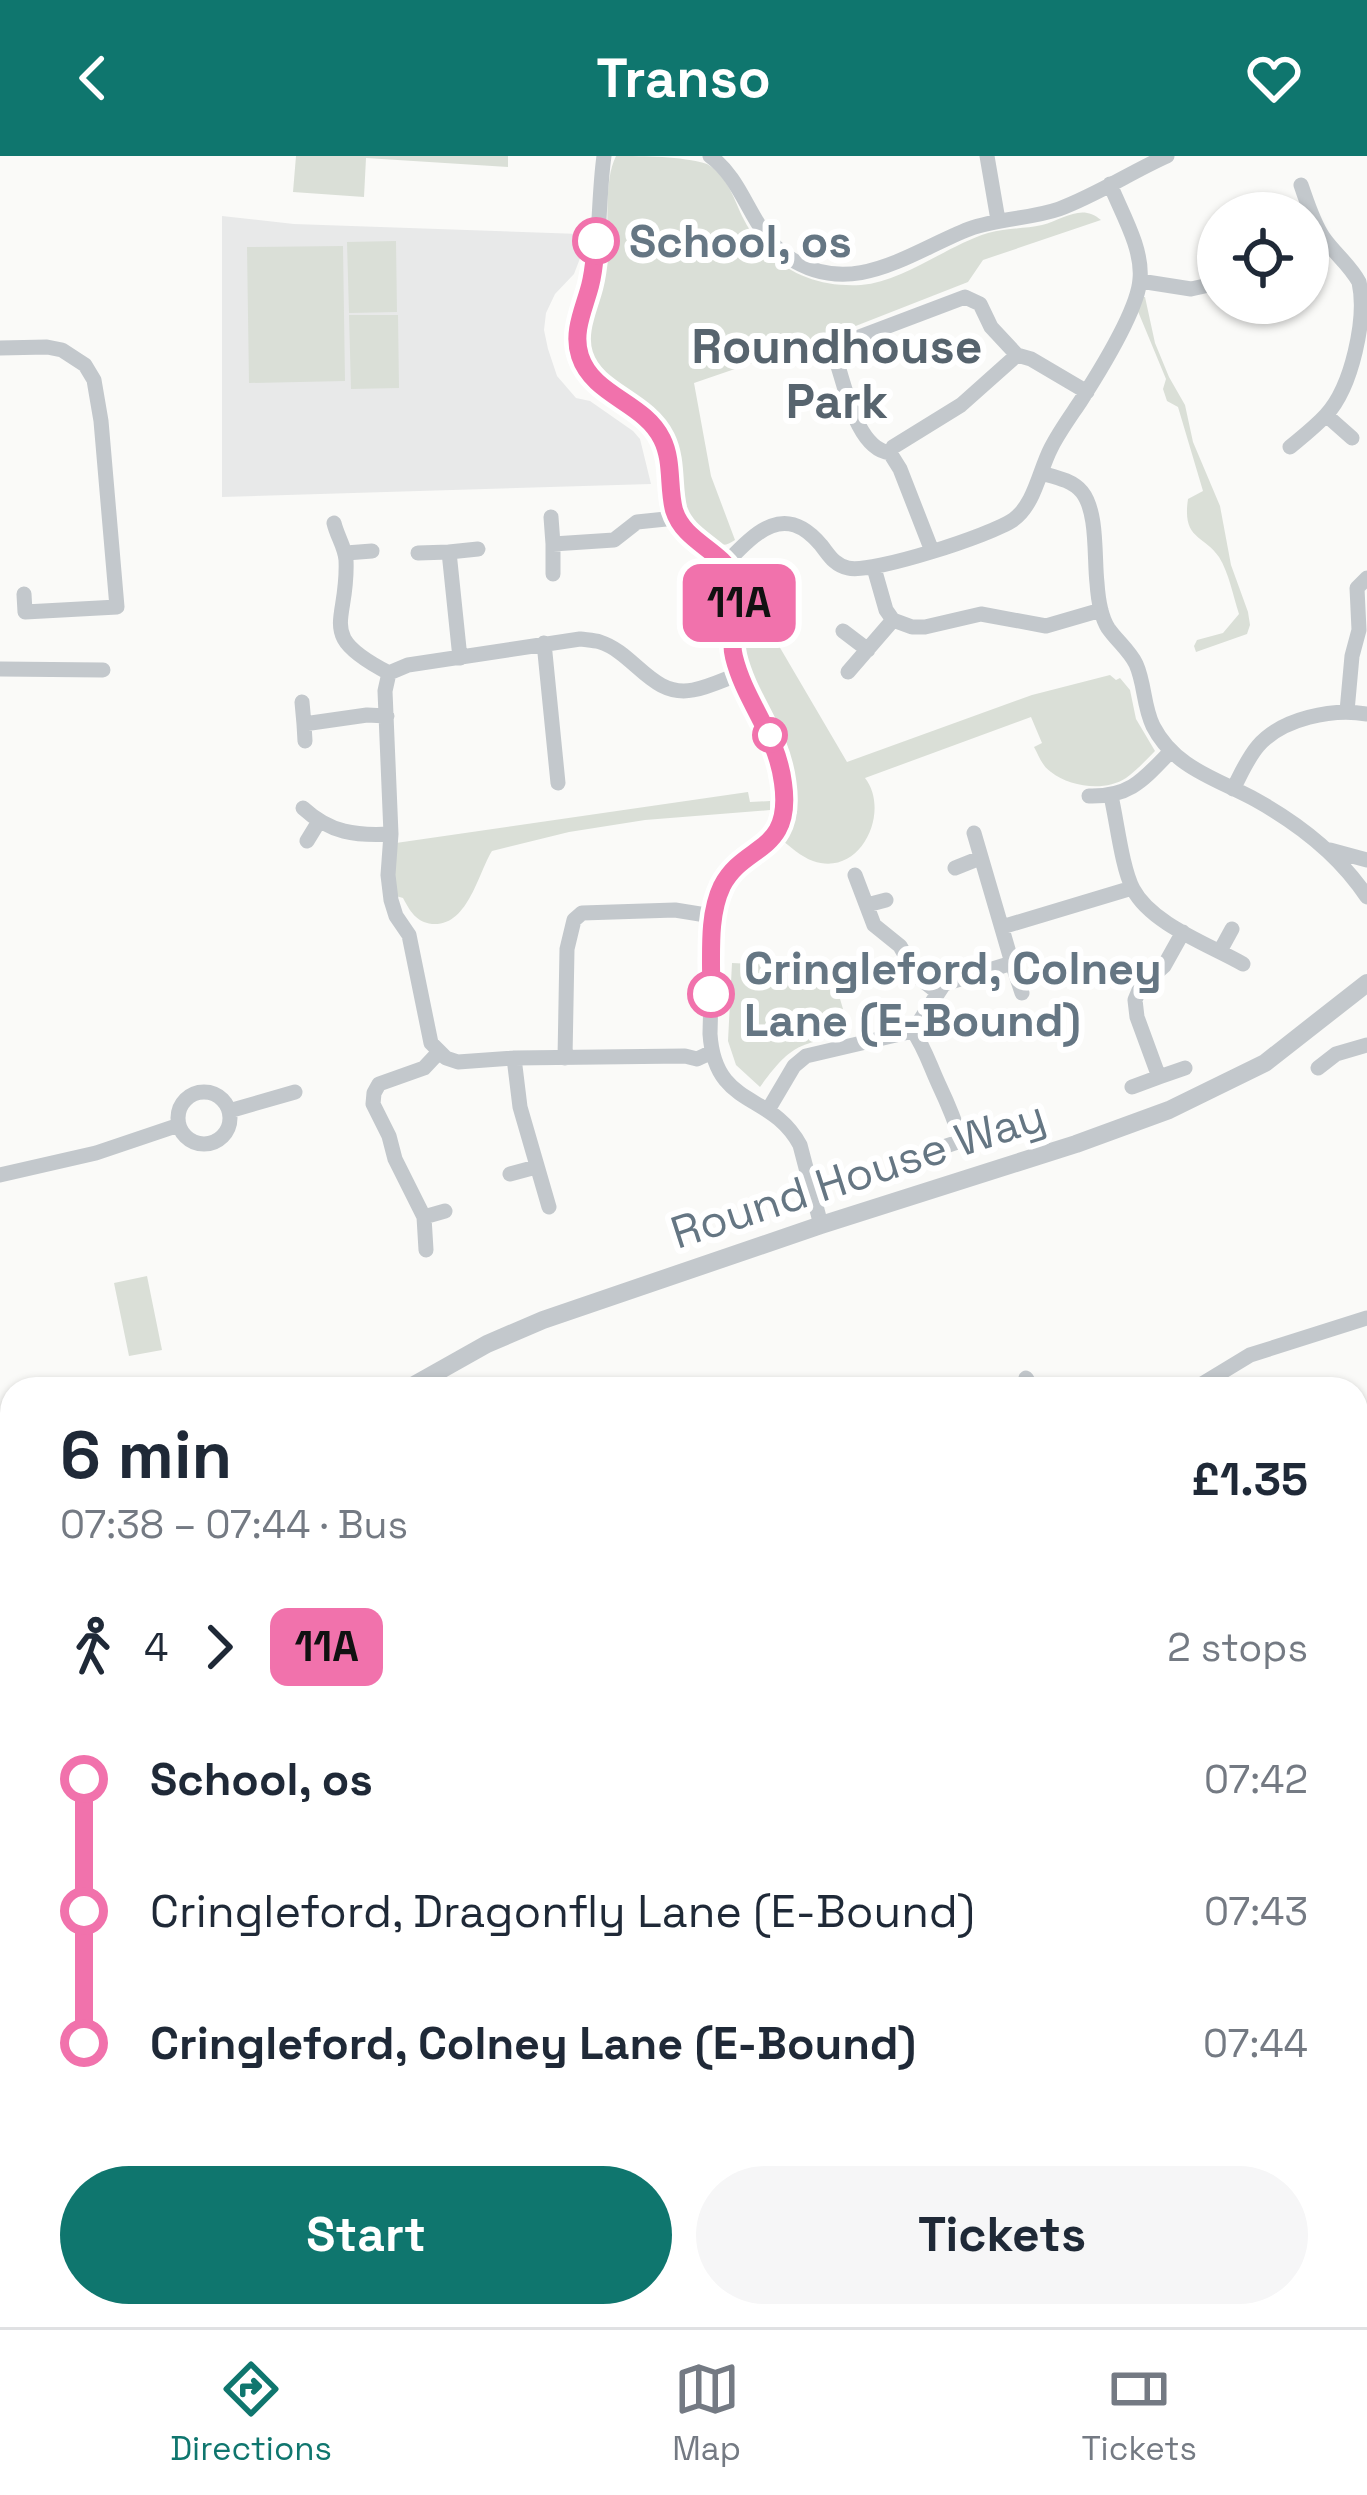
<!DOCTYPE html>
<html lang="en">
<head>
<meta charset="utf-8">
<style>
  :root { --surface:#fff; --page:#f6f6f7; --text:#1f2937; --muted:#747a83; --line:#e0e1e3; --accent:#0f766e }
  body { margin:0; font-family:"Space Grotesk",sans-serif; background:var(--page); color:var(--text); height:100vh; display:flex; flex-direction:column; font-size:45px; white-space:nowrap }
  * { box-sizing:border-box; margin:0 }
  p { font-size:39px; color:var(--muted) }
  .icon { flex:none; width:66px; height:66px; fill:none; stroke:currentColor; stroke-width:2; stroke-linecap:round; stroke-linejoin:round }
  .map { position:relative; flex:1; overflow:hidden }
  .sheet { position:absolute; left:0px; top:1221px; width:1368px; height:951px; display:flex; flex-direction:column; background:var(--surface); border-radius:36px 36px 0 0; box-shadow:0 3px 9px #0004 }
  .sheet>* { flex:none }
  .badge { padding:0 24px; border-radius:18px; font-size:42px; line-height:78px }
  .controls { position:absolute; left:1197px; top:36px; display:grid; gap:24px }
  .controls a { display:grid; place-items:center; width:132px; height:132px; border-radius:50%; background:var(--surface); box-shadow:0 3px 9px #0004; font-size:60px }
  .map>.badge { position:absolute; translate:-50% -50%; box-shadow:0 0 0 6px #fff }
  .legs { display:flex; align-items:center; gap:18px; height:132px; padding:0 60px; font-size:39px }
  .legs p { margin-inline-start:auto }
  .head { display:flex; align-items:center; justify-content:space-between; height:204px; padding:0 60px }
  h1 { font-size:66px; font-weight:600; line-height:90px }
  .button { display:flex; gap:24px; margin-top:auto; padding:24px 60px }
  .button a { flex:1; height:138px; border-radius:72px; background:var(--accent); color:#fff; font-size:48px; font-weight:600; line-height:138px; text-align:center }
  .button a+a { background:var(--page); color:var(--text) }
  ul { padding:0 60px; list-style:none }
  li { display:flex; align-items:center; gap:42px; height:132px; font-size:45px }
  li i { display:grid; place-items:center; width:18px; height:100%; margin:0 15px; background:currentColor }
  li i::after { content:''; width:30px; height:30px; margin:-15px; border:9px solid; border-radius:50%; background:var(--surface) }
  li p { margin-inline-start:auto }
  li:first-child i { background:linear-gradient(#0000 50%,currentColor 0) }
  li:last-child i { background:linear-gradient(currentColor 50%,#0000 0) }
  header { display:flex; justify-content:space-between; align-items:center; height:156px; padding:0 60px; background:var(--accent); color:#fff; font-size:54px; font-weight:600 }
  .menu { display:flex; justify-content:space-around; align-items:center; height:168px; border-top:3px solid var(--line); background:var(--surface); font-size:33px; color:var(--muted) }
  .menu a { display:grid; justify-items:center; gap:6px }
  .menu .current { color:var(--accent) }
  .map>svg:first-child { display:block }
  .built { fill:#e8e9e9 }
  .green { fill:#dadfd7 }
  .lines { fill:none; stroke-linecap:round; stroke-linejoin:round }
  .minor { stroke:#c3c8cc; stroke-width:15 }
  .tertiary { stroke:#c3c8cc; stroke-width:18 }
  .line-1-casing { stroke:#fff; stroke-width:27 }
  .line-1 { stroke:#f172ac; stroke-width:18 }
  .stop-1-dot { fill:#fff; stroke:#f172ac; stroke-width:6 }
  .labels { text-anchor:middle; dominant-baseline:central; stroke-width:12; stroke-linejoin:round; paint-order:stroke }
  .stop-label { font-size:45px; font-weight:bold; fill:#657683; stroke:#fff; text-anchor:start }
  .street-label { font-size:45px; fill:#657683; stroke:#fff }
  .neighbourhood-label { font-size:48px; font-weight:bold; fill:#57646e; stroke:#fff }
</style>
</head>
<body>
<header><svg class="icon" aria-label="back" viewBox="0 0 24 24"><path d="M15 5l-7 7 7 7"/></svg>Transo<svg class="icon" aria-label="heart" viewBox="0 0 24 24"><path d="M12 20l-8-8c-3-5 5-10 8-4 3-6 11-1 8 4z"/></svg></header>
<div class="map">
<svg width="1367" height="2171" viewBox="0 0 1367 2171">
  <rect width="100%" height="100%" fill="#fafaf8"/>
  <path class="built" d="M222 60 294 68 580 78 579 91 584 92 574 118 555 138 546 157 544 174 548 193 557 220 576 242 590 245 633 275 640 283 651 328 222 341Z
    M788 2160H1067L1070 2171H791Z"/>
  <path class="green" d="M296 0H508V11L366 2 364 41 293 36Z
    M616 0C644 0 681 0 707 8 727 20 733 40 742 60 765 108 808 132 861 129 903 126 946 90 988 77 1005 72 1024 73 1042 69 1064 63 1082 47 1101 64L983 104 968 126 825 182 694 227 711 320 735 384C725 391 721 390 711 383 671 356 689 322 672 284 655 247 591 229 587 191 583 165 600 135 605 110 611 77 602 28 616 0Z
    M396 85 397 156 349 157 347 86Z
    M343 90 345 225 249 227 247 91Z
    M1141 141H1145L1155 187 1169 221 1185 249 1193 286 1220 350 1231 409 1248 456 1250 469 1247 478 1196 496 1194 490 1197 484 1223 477 1239 458C1233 440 1229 417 1219 401 1203 378 1182 384 1188 343L1203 335 1178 251 1167 245 1163 233 1166 223 1137 153Z
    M349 159H398L399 232 351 233Z
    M752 444 847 606 1032 539 1110 519 1116 524 1120 522 1130 534 1136 563 1155 595C1146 604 1136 615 1126 622 1105 636 1070 631 1051 616 1042 610 1039 600 1034 591L1042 587 1031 561 865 622C891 655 861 722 813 705 801 701 790 690 780 683L797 657 796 638 786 590 771 555 748 517 744 484Z
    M748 636 750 646 770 645V654L645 664 569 676 492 695C478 717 468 771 432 768 416 766 410 755 403 742L396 740 389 688Z
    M732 807 831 812 850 877C798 890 793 886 760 931L736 909 728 885Z
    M147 1120 162 1194 129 1200 114 1127Z
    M0 1948 12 1974V2160H92L96 2171H0Z
    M913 2160H1067L1070 2171H872Z"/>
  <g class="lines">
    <path class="minor" d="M604 0C599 36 600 73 595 109 590 139 571 169 579 198 591 239 643 246 662 281 675 306 666 337 677 362 690 388 721 395 733 420 748 448 727 473 734 501 746 551 790 591 784 646 779 694 756 687 732 716 721 728 717 742 713 757L710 878C715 953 771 935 800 989L821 1069
      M710 0C746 26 750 75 788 101 852 144 910 96 969 73 999 62 1030 63 1059 53 1097 39 1131 16 1167 0
      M987 0 998 64
      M1140 125 1191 133 1218 127
      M0 192 47 191 62 194 85 209 94 224 101 265 117 451 25 456 24 438
      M1326 259 1352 282
      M1290 291C1302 281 1315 271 1326 259 1352 231 1367 162 1359 126 1350 109 1334 97 1323 81 1313 66 1307 46 1301 29
      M890 297C857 293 846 233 836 204V195L846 186 965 141 980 148 991 171 1017 199 1031 203 1087 236
      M1041 317C1055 321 1072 324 1082 336 1098 356 1094 402 1097 427 1098 442 1100 459 1108 472 1117 485 1129 494 1136 508 1145 528 1143 549 1153 570 1175 613 1218 623 1256 644 1299 668 1340 700 1367 741
      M551 361 553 388
      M334 367C337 380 345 391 346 404 349 468 314 478 389 517
      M932 395 900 313 890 297 893 291 961 249 1017 199
      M449 396 478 393
      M346 397 372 395
      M418 397 449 396 460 502
      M725 408C755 377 784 345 821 389 829 399 834 409 848 412 872 418 991 379 1013 364 1035 348 1039 315 1051 292 1059 276 1070 261 1080 246 1098 218 1138 155 1140 123 1143 92 1121 56 1110 28
      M874 412 886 454 893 464 912 471H925L981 458 1046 470 1101 454
      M553 418V388L614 384 637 366 666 363 675 357
      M843 475 868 494
      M544 487 558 627
      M0 513 103 514
      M848 516 893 464
      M302 546 304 568
      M1347 555 1352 500 1359 474 1357 432 1367 422
      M305 585 304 568 367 559 387 560
      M1233 633C1241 618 1247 603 1258 590 1282 562 1333 552 1367 558
      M1089 640C1130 641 1143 624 1170 596
      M1111 640C1117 666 1122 712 1133 733 1151 768 1210 789 1243 808
      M303 652C330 677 356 680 391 678
      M974 677 1012 807
      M307 685 318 667
      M1330 694 1367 704
      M955 712 980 702
      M855 719 874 769 900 790 917 820 936 835
      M867 749 886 744
      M1002 771 1132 732
      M1220 795 1232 773
      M913 875C925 892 930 910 939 929 948 948 955 964 961 985L940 992
      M712 896 697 903 685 900 514 902 458 906 446 902 431 887 409 779 396 760 391 744 388 719 391 678 385 535 389 517 408 509 580 483C587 484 594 484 600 486 635 497 652 542 693 534 709 531 725 523 739 518
      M514 902 520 951 549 1051
      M565 902 567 793 574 764 582 757 675 754 706 759 707 756 713 757
      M1318 912 1336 898 1367 889
      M1159 921 1185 912
      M1132 931 1159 921 1137 861 1135 844 1140 832 1164 810 1183 776
      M178 962a26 26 0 1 1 52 0a26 26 0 1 1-52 0Z
      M768 954 794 910 806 900 913 875 944 828 1012 807 1022 837
      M229 955 295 936
      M961 985 990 978
      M510 1018 536 1011
      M0 1019 96 997 179 969
      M424 1061 445 1055
      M426 1094 424 1061 395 1003 389 980 373 948 374 937 379 928 424 912 439 896
      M1026 1222 1033 1233
      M1194 1233 1250 1199 1367 1162
      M1356 1295H1367
      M1356 1422 1367 1421
      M1356 1532H1367
      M751 2160 754 2171"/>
    <path class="tertiary" d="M407 1233 487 1188 543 1164 821 1069 1076 988 1169 954 1265 907 1367 827
      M0 1603 12 1590
      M0 1871 12 1894
      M121 2160 125 2171"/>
  </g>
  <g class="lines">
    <g class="line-1-casing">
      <path id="line-1" d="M596 85C595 100 594 115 590 130 584 153 572 176 580 200 593 240 644 246 662 283 673 305 668 331 674 354 684 386 720 393 734 421 747 448 727 473 734 501 745 546 777 578 783 627 793 698 744 687 722 730 707 761 712 803 711 838"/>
    </g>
    <use href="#line-1" class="line-1"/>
  </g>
  <g class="stop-1-dot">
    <circle cx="596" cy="85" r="21"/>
    <circle cx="770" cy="579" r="15"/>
    <circle cx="711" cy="838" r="21"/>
  </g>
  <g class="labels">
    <g class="stop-label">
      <text x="629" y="85">School, os</text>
      <text x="744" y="812">Cringleford, Colney<tspan x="744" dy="52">Lane (E-Bound)</tspan></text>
    </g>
    <g class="street-label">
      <text transform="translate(858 1018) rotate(-18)">Round House Way</text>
    </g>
    <g class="neighbourhood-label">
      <text x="837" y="190">Roundhouse<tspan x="837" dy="55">Park</tspan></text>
    </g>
  </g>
</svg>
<div class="controls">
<a><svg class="icon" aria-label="locate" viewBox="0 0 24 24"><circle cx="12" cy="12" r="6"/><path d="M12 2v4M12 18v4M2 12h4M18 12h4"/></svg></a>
</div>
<b class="badge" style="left:739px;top:447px;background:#f172ac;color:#111">11A</b>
<section class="sheet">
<div class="head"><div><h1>6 min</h1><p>07:38 – 07:44 · Bus</p></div><b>£1.35</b></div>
<div class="legs"><svg class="icon" aria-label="walk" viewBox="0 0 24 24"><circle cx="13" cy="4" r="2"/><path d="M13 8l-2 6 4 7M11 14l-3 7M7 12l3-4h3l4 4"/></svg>4<svg class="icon" aria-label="forward" viewBox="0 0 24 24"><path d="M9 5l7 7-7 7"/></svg><b class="badge" style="background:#f172ac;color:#111">11A</b><p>2 stops</p></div>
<ul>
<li><i style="color:#f172ac"></i><b>School, os</b><p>07:42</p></li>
<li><i style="color:#f172ac"></i><span>Cringleford, Dragonfly Lane (E-Bound)</span><p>07:43</p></li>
<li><i style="color:#f172ac"></i><b>Cringleford, Colney Lane (E-Bound)</b><p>07:44</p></li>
</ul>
<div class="button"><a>Start</a><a>Tickets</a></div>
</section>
</div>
<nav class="menu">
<a class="current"><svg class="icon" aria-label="directions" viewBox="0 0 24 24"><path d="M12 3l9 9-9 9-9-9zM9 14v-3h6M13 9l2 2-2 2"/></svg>Directions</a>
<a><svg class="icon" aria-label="map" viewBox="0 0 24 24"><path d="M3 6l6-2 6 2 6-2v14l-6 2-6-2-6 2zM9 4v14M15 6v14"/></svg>Map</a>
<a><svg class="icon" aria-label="tickets" viewBox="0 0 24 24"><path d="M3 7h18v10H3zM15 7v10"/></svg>Tickets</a>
</nav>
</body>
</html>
